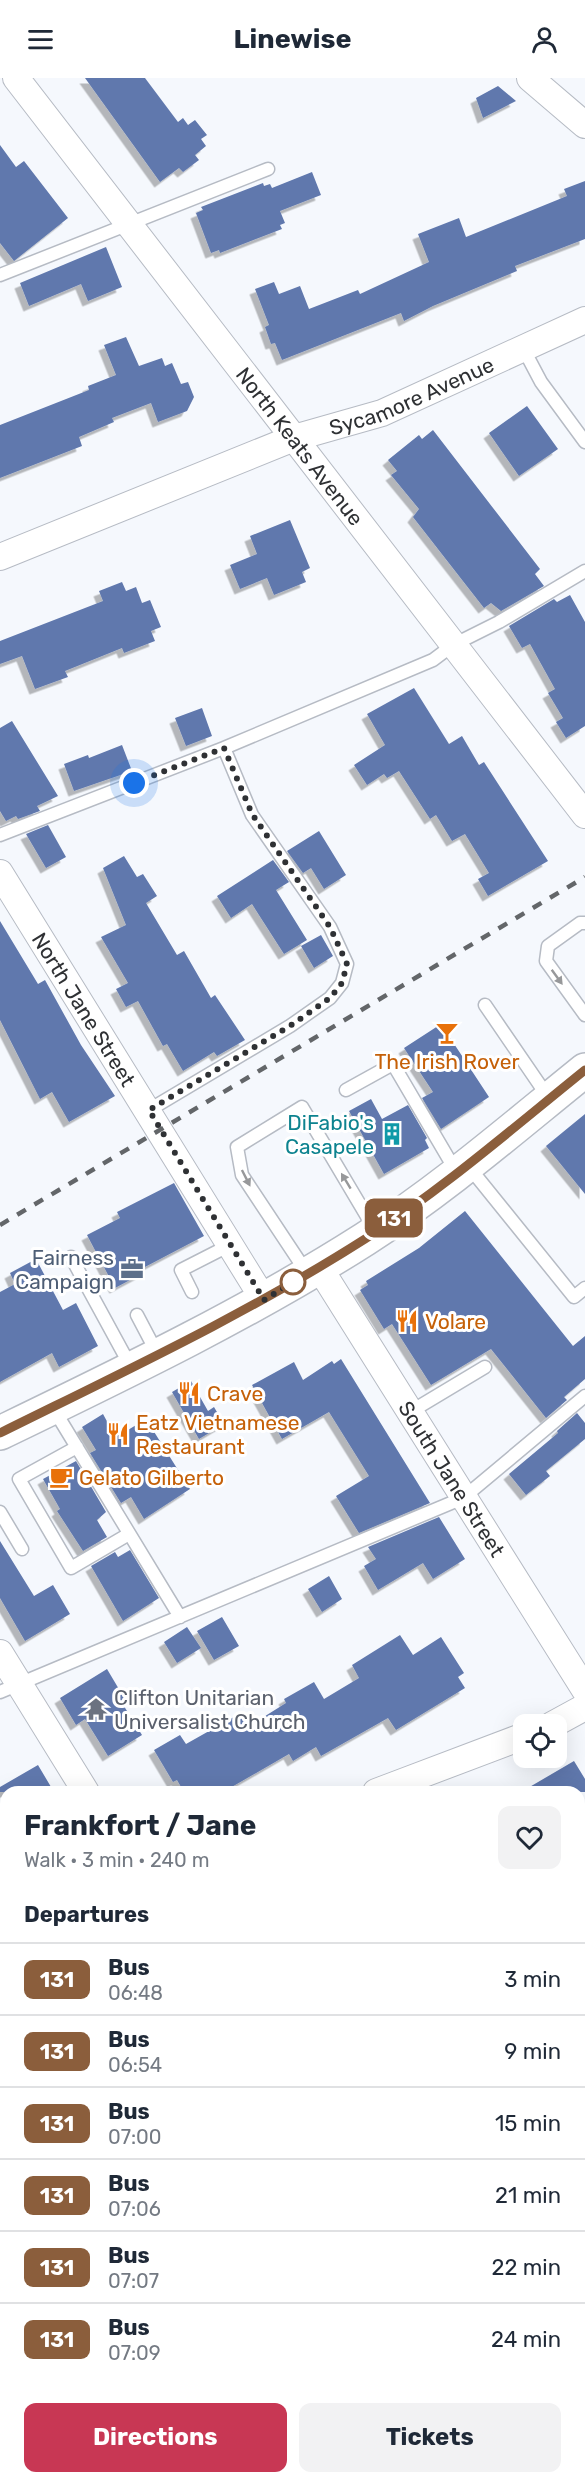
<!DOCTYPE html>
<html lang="en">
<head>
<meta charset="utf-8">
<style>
  :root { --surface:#fff; --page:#f2f2f3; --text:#1f2937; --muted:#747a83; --line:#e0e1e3; --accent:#c83754 }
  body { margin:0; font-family:Rubik,sans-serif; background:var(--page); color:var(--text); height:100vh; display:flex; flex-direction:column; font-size:22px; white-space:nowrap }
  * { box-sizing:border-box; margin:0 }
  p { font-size:20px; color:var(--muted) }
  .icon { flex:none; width:33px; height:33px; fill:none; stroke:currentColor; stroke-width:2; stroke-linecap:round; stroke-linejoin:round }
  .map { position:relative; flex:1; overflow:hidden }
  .drawer { position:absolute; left:0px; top:1708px; width:585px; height:698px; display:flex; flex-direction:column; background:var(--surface); border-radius:18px 18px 0 0; box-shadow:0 6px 24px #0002 }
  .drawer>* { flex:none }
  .badge { padding:0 12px; border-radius:9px; font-size:21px; line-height:39px }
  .controls { position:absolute; left:513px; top:1636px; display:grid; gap:12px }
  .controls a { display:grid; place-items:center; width:54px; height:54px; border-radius:12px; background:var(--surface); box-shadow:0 6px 24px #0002; font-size:30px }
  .you { position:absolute; width:30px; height:30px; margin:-15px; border:4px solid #fff; border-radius:50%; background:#1a73e8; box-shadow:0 0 0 9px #1a73e833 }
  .map>.badge { position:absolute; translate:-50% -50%; box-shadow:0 0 0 3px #fff }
  h2 { padding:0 24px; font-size:22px; line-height:54px }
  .round { display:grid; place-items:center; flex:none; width:63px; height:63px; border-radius:12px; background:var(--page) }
  .headline { display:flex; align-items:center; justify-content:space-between; height:102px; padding:0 24px }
  h1 { font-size:28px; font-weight:700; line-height:45px }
  .button { display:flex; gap:12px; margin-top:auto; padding:12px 24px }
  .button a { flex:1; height:69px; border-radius:12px; background:var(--accent); color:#fff; font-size:24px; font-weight:700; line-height:69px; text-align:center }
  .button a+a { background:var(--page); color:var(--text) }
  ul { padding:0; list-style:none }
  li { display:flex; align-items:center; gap:18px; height:72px; padding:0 24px; border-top:2px solid var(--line) }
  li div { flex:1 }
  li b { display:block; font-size:22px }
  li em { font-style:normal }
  li .badge { min-width:66px; font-weight:700; text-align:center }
  header { display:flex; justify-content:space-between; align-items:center; height:78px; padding:0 24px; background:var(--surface); font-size:27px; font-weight:700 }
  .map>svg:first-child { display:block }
  .forest { fill:#a9cd93 }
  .building { fill:#6078ad; filter:url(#shadow) }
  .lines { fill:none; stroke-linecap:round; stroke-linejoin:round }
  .service-casing { stroke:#b6bbc4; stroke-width:15 }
  .minor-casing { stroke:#b6bbc4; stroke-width:28 }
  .primary-casing { stroke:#b6bbc4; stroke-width:36 }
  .service { stroke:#fff; stroke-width:12 }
  .minor { stroke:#fff; stroke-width:26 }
  .primary { stroke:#fff; stroke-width:33 }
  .rail { stroke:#636669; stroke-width:4.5; stroke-dasharray:10 10; stroke-linecap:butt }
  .oneway { fill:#97989a }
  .line-casing { stroke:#fff; stroke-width:14 }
  .line { stroke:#8b5e3c; stroke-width:9 }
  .walk { stroke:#2f3134; stroke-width:6; stroke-dasharray:0 10.8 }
  .stop-dot { fill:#fff; stroke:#8b5e3c; stroke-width:3 }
  .labels { text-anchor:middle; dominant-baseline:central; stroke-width:6; stroke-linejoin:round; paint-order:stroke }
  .street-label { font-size:21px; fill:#2f3134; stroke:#fff }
  .food-label { font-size:21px; fill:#c56008; stroke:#fff; text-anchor:start }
  .culture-label { font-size:21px; fill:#0d838f; stroke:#fff; text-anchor:end }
  .service-label { font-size:21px; fill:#4e5e75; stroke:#fff; text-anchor:end }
  .worship-label { font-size:21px; fill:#5b616d; stroke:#fff; text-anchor:start }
</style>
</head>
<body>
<header><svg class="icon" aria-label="menu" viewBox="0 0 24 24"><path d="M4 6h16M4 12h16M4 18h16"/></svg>Linewise<svg class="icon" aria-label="person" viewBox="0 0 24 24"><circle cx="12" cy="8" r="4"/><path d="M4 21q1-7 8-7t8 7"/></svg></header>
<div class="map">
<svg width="585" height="2405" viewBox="0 0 585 2405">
  <defs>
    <filter id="shadow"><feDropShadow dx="-5.5" dy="5.5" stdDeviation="0" flood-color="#0004"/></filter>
  </defs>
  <rect width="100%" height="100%" fill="#f5f8fd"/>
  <path class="forest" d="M371 2400H508L511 2405H372Z"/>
  <path class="building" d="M85 0H145L178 44 183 40 188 47 195 42 207 57 201 61 206 68 195 77 199 82 183 94 179 90 160 104Z
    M498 8 516 23 483 40 476 20Z
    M0 67 16 89 24 83 68 140 14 183 0 165Z
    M312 94 321 117 280 133 285 145 280 147 282 151 220 175 219 172 211 175 196 135 203 132 201 129 263 105 264 108 270 106 272 110Z
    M585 103V161L515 188 517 193 433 228 404 243 401 235 282 282 275 265 271 266 265 249 269 247 255 211 274 204 279 216 300 208 309 231 358 212 360 216 429 184 418 156 459 140 466 159 567 118 564 111Z
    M106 169 122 209 88 223 81 206 29 228 20 205Z
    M126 259 139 288 162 280 165 288 172 285 181 306 188 304 194 319 187 333 158 344 151 325 112 340 114 344 79 359 82 368 0 400V347L89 312 88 308 116 297 104 267Z
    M527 328 558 371 519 398 489 355Z
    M433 352 540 491 535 496 544 508 501 533 491 525 484 530 413 439 419 431 391 397 397 393 388 382 419 357 422 361Z
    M290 442 310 490 302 494 306 504 274 517 267 500 240 511 230 487 257 476 250 458Z
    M122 504 126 513 136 509 142 525 150 522 161 549 151 553 155 563 124 575 122 570 65 593 68 599 35 611 22 578 0 586V563L103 523 99 513Z
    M570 517 585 544V648L566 660 556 644 563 640 548 615 555 611 530 566 522 570 509 548 554 521 557 524Z
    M414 610 449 666 462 658 479 687 484 684 548 783 488 818 478 801 489 795 465 756 452 763 436 737 430 741 399 693 387 700 384 696 367 707 354 687 385 667 367 636Z
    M202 630 212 658 186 668 175 640Z
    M12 643 58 718 37 728 40 733 18 741 16 738 6 743 0 733V650Z
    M122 667 132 693 74 713 64 686 88 677 89 680Z
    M48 747 66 779 46 790 26 756Z
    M319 753 346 797 324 811 311 790 303 795 287 773Z
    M124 778 137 799 143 796 157 818 146 825 177 877 184 873 211 920 215 917 245 962 217 978 214 974 183 993 167 966 163 968 138 923 126 929 116 911 128 905 101 859 126 847 103 790Z
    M273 782 289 804 276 812 307 862 284 876 252 826 231 840 217 818Z
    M0 843 38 906 45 902 81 967 115 1018 69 1044 52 1014 40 1021 0 942Z
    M321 857 333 878 314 890 301 868Z
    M441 946 489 1019 441 1051 422 1020 433 1014 404 970Z
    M371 1021 382 1041 408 1027 427 1060 425 1062 429 1070 384 1096 349 1033Z
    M585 1036V1116L546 1068Z
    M174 1105 204 1158 143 1190 145 1194 115 1210 87 1157 120 1140 117 1134Z
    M465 1133 573 1268 585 1258V1301L564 1319 567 1322 546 1340 491 1271 431 1307 392 1246 384 1251 360 1212 368 1207 366 1203 419 1170Z
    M36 1181 63 1232 76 1225 98 1268 59 1289 52 1275 0 1304V1214L15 1206 10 1195Z
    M341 1281 430 1425 359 1455 336 1418 369 1398 329 1334 282 1361 252 1307 294 1284 303 1302 332 1283 334 1286Z
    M191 1303 208 1333 214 1329 224 1346 199 1361 172 1314Z
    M577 1335 585 1345V1361L546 1393 550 1398 526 1417 509 1396 558 1355 557 1353Z
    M103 1336 110 1349 117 1345 123 1355 146 1341 190 1411 144 1441 131 1419 121 1425 90 1375 96 1372 82 1349Z
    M76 1383 106 1434 97 1442 107 1459 83 1473 57 1433 60 1431 43 1401Z
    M439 1439 465 1481 433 1501 423 1485 378 1512 364 1488 376 1481 368 1469Z
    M0 1463 34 1518 53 1507 70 1536 25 1563 0 1520Z
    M130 1472 159 1520 123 1543 91 1488 115 1474 118 1479Z
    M329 1498 342 1521 322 1534 308 1511Z
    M222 1539 239 1568 214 1582 197 1553Z
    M187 1549 201 1570 177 1585 164 1564Z
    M400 1557 413 1577 441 1559 464 1595 458 1599 465 1610 396 1652 388 1640 321 1678 316 1669 293 1683 289 1676 223 1714H184L177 1702 173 1704 154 1672 180 1657 186 1666 241 1635 249 1648 286 1625 284 1621 314 1604 324 1621 359 1600 352 1587Z
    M107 1591 126 1623 122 1625 142 1657 108 1678 85 1641 76 1647 60 1620Z
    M574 1683 585 1701V1714H521Z
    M38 1687 54 1714H0V1709Z"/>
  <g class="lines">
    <g class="service-casing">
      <path id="service" d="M0 197 268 91
        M523 270 541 304 585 364
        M0 757 224 670
        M585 845H580L548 868 546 883 585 937
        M485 927 548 1019
        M346 1012 393 986 457 1095
        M149 1032 290 948 330 920 342 905 347 886 330 849 252 737 224 670 433 582 453 567 499 544 585 493
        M469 1089 574 1219 585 1210
        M71 1179 131 1289
        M307 1195 242 1097 237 1069 302 1029 375 1152
        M192 1214 181 1192 230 1167
        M137 1237 157 1275
        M53 1330 180 1539
        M410 1334 485 1289
        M77 1369 19 1401 71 1490 129 1456
        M0 1434 22 1471
        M0 1614 463 1420 585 1318
        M579 1855 585 1853
        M0 2073 6 2072"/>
    </g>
    <g class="minor-casing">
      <g id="minor">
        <path id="s1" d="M16 0 585 737"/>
        <path d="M530 0 585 47"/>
        <path id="s2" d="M0 479 294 360 382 335 585 242"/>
        <path id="s3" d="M0 795 264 1222"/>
        <path id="s4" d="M319 1189 585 1612"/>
        <path d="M0 1575 86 1714"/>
        <path d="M552 1647 585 1629"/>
        <path d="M376 1714 524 1658"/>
        <path d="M0 1860 6 1858"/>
        <path d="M0 2004 6 2014"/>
        <path d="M579 2066 585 2076"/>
        <path d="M241 2400 244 2405"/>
      </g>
    </g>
    <g class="primary-casing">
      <path id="primary" d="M0 1355C124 1295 249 1235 365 1161 443 1111 513 1050 585 992"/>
    </g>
    <use href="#service" class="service"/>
    <use href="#minor" class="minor"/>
    <use href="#primary" class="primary"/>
    <path class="rail" d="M0 1147 585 799"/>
  </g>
  <defs><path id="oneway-solid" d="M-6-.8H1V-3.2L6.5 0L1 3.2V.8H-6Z" transform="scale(1.5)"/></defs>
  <g class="oneway">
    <use href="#oneway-solid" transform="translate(557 899) rotate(54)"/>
    <use href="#oneway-solid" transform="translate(246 1100) rotate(63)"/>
    <use href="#oneway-solid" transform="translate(346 1103) rotate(-121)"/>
  </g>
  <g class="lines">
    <g class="line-casing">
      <path id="line" d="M0 1355C123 1294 249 1235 365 1161 443 1111 513 1050 585 992"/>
    </g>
    <use href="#line" class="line"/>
    <path class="walk" d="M134 705 224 670 252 736 330 849 347 886 342 905 330 920 290 948 149 1032 264 1222 293 1204"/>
  </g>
  <defs>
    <g id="bar-bare" transform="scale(1.8)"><path d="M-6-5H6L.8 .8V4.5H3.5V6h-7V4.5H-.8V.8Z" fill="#e8710a" stroke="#fff" stroke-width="2.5" paint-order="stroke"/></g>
    <g id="building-bare" transform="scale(1.8)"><path d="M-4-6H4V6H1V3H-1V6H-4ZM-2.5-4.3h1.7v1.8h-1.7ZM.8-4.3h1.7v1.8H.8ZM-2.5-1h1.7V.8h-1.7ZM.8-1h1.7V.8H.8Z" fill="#0f9aa8" stroke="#fff" stroke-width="2.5" paint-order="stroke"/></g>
    <g id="office-bare" transform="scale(1.8)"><path d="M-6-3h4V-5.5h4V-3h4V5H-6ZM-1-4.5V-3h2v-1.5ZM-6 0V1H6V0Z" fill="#5c6f8a" stroke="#fff" stroke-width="2.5" paint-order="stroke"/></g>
    <g id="restaurant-bare" transform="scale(1.8)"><path d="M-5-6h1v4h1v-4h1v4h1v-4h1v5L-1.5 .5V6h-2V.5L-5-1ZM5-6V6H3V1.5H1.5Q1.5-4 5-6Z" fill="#e8710a" stroke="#fff" stroke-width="2.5" paint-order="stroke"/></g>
    <g id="cafe-bare" transform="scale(1.8)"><path d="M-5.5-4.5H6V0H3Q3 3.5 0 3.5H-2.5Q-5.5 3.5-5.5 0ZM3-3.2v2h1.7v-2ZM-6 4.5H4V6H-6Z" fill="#e8710a" stroke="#fff" stroke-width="2.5" paint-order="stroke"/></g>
    <g id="temple-bare" transform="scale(1.8)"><path d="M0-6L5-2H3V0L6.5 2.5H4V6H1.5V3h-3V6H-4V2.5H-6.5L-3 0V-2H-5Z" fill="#6b7280" stroke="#fff" stroke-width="2.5" paint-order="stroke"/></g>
  </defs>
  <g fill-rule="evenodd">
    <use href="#bar-bare" x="447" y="955"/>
    <use href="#building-bare" x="392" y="1056"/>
    <use href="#office-bare" x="132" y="1191"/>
    <use href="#restaurant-bare" x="407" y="1243"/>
    <use href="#restaurant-bare" x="189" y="1315"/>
    <use href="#restaurant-bare" x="118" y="1356"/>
    <use href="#cafe-bare" x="61" y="1399"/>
    <use href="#temple-bare" x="96" y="1631"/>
  </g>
  <circle class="stop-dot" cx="293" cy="1204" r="12"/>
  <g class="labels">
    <g class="street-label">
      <text stroke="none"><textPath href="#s2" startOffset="442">Sycamore Avenue</textPath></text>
      <text stroke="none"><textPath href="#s1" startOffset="465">North Keats Avenue</textPath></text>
      <text stroke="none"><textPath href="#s3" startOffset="160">North Jane Street</textPath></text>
      <text stroke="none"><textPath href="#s4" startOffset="250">South Jane Street</textPath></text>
    </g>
    <g class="food-label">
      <text x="447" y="983" text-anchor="middle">The Irish Rover</text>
      <text x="425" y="1243">Volare</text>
      <text x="207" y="1315">Crave</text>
      <text x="136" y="1344">Eatz Vietnamese<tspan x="136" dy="24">Restaurant</tspan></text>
      <text x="79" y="1399">Gelato Gilberto</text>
    </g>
    <g class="culture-label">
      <text x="374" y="1044">DiFabio's<tspan x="374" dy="24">Casapele</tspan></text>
    </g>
    <g class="service-label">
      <text x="114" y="1179">Fairness<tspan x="114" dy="24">Campaign</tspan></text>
    </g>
    <g class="worship-label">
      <text x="114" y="1619">Clifton Unitarian<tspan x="114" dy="24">Universalist Church</tspan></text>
    </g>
  </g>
</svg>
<div class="controls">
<a><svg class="icon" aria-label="locate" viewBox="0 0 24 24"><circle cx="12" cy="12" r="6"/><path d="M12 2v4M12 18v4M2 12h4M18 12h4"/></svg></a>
</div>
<div class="you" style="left:134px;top:705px"></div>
<b class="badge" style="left:394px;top:1140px;background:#8b5e3c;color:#fff">131</b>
<section class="drawer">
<div class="headline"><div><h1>Frankfort / Jane</h1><p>Walk · 3 min · 240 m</p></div><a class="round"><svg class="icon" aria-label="heart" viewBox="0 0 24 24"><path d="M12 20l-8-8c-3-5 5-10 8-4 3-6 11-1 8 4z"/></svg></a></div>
<h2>Departures</h2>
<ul>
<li><span class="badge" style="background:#8b5e3c;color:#fff">131</span><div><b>Bus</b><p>06:48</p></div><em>3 min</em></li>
<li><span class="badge" style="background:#8b5e3c;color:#fff">131</span><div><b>Bus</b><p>06:54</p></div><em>9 min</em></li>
<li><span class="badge" style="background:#8b5e3c;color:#fff">131</span><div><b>Bus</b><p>07:00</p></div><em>15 min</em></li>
<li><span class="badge" style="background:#8b5e3c;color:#fff">131</span><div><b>Bus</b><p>07:06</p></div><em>21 min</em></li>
<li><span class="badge" style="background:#8b5e3c;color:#fff">131</span><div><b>Bus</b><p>07:07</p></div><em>22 min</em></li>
<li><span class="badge" style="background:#8b5e3c;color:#fff">131</span><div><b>Bus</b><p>07:09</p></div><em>24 min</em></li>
</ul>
<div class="button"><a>Directions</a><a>Tickets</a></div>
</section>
</div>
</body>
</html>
